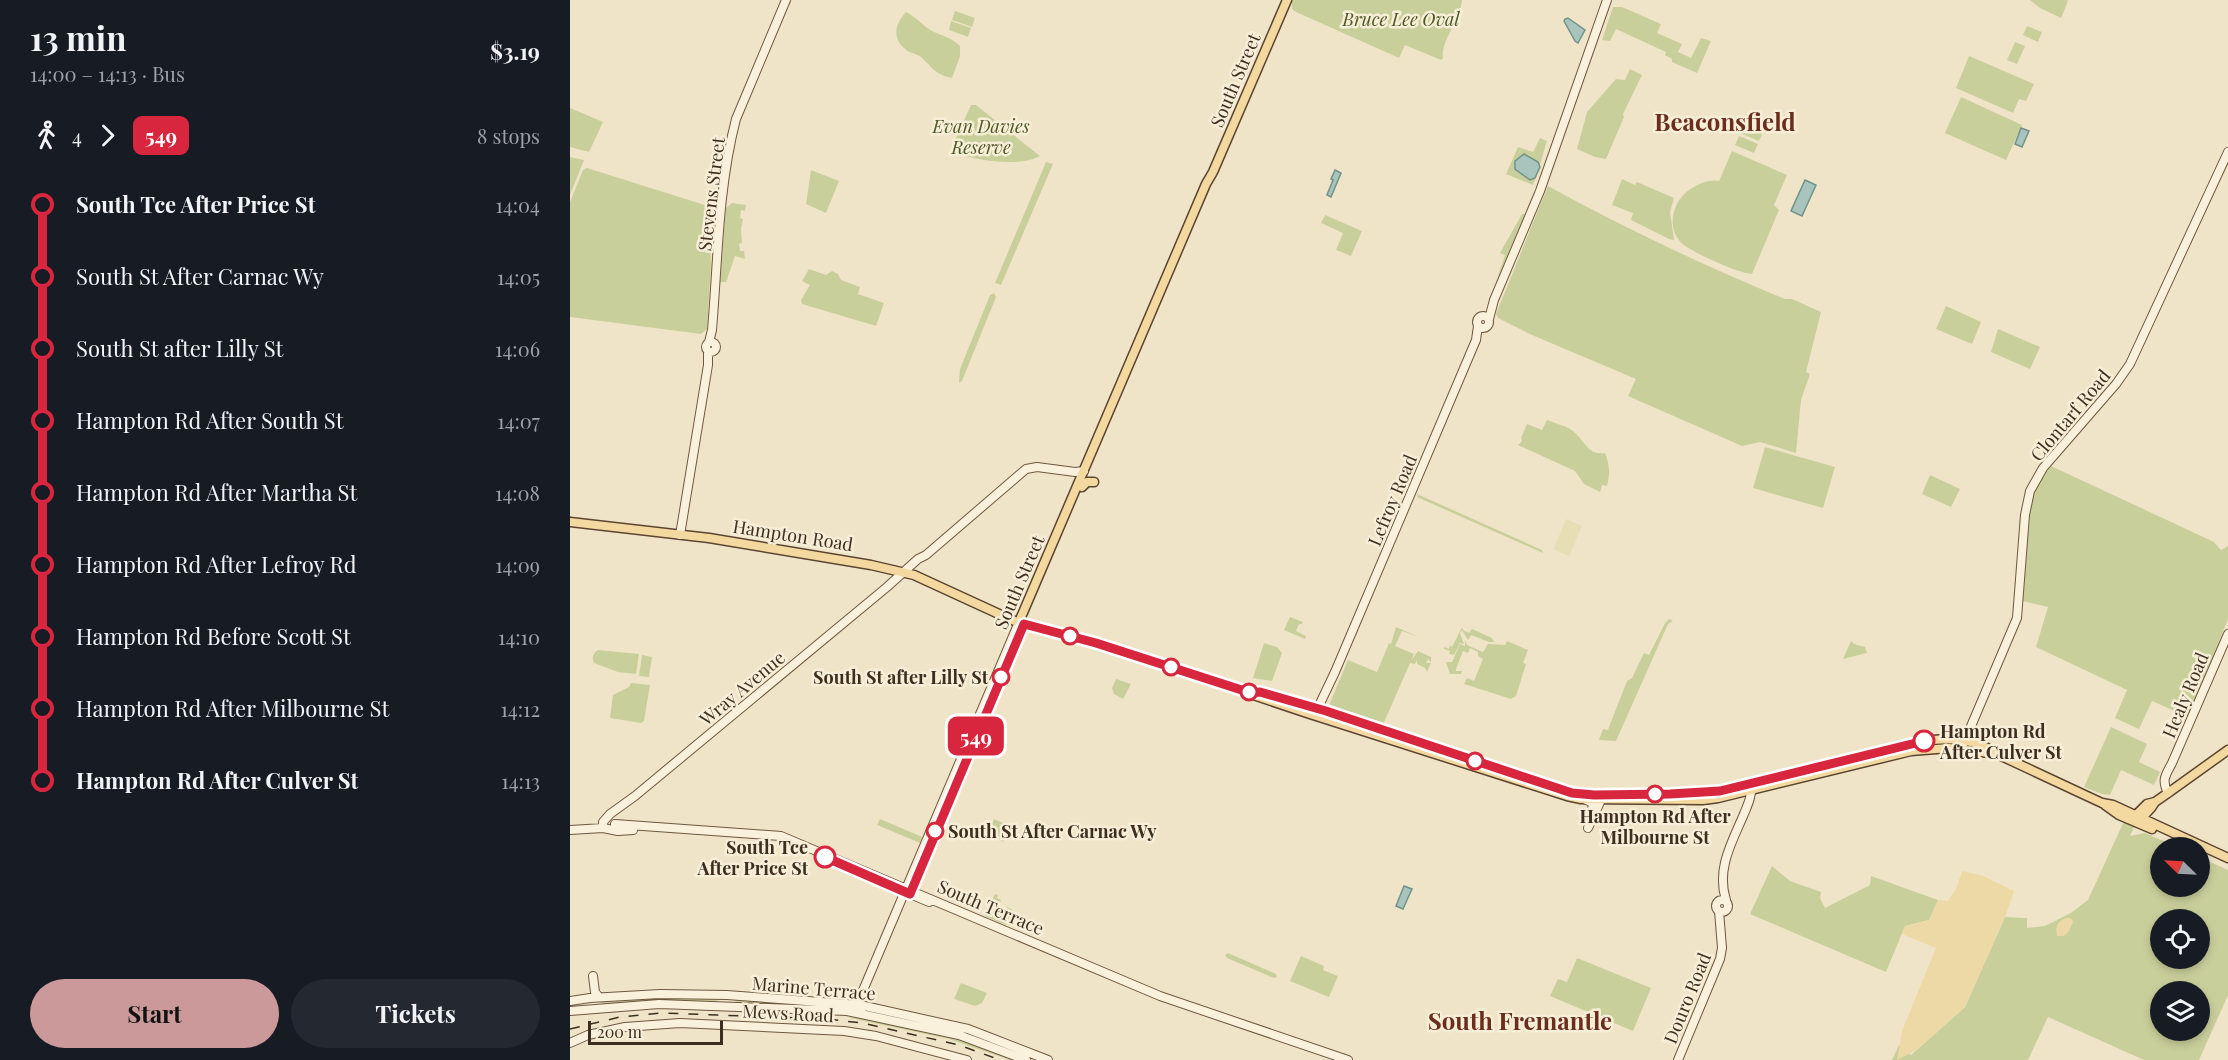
<!DOCTYPE html>
<html lang="en">
<head>
<meta charset="utf-8">
<style>
  :root { --surface:#171b24; --page:#242831; --text:#f1f3f6; --muted:#9ea1a6; --accent:#cc999b }
  body { margin:0; font-family:"Playfair Display",serif; background:var(--page); color:var(--text); height:100vh; display:flex; flex-direction:column; font-size:22px; white-space:nowrap }
  * { box-sizing:border-box; margin:0 }
  p { font-size:20px; color:var(--muted) }
  .icon { flex:none; width:33px; height:33px; fill:none; stroke:currentColor; stroke-width:2; stroke-linecap:round; stroke-linejoin:round }
  .map { position:relative; flex:1; overflow:hidden }
  .details { display:flex; flex-direction:column; background:var(--surface); width:570px }
  .details>* { flex:none }
  .badge { padding:0 12px; border-radius:9px; font-size:21px; line-height:39px }
  .needle { width:39px; rotate:294deg }
  .fabs { position:absolute; left:1580px; top:837px; display:grid; gap:12px }
  .fabs a { display:grid; place-items:center; width:60px; height:60px; border-radius:50%; background:var(--surface); box-shadow:0 3px 9px #0003; font-size:30px }
  .scale { position:absolute; left:18px; bottom:15px; width:135px; box-sizing:border-box; padding-left:6px; border:3px solid #3d2e20; border-top:0; font-size:16px; line-height:21px; white-space:nowrap; color:#3d2e20; -webkit-text-stroke:4px #f7eed8; paint-order:stroke }
  .map>.badge { position:absolute; translate:-50% -50%; box-shadow:0 0 0 3px #fff }
  .legs { display:flex; align-items:center; gap:9px; height:66px; padding:0 30px; font-size:20px }
  .legs p { margin-inline-start:auto }
  .headline { display:flex; align-items:center; justify-content:space-between; height:102px; padding:0 30px }
  h1 { font-size:33px; font-weight:700; line-height:45px }
  .button { display:flex; gap:12px; margin-top:auto; padding:12px 30px }
  .button a { flex:1; height:69px; border-radius:36px; background:var(--accent); color:#111; font-size:24px; font-weight:700; line-height:69px; text-align:center }
  .button a+a { background:var(--page); color:var(--text) }
  ul { padding:0 30px; list-style:none }
  li { display:flex; align-items:center; gap:21px; height:72px; font-size:22px }
  li i { display:grid; place-items:center; width:9px; height:100%; margin:0 8px; background:currentColor }
  li i::after { content:''; width:15px; height:15px; margin:-8px; border:4px solid; border-radius:50%; background:var(--surface) }
  li p { margin-inline-start:auto }
  li:first-child i { background:linear-gradient(#0000 50%,currentColor 0) }
  li:last-child i { background:linear-gradient(currentColor 50%,#0000 0) }
  main { display:flex; flex:1; min-height:0 }
  .map>svg:first-child { display:block }
  .farmland { fill:#e6deb5 }
  .green { fill:#c9cf9b; fill-rule:evenodd }
  .sand { fill:#ecd9a5 }
  .water { fill:#a9c4bc; stroke:#6f938a; stroke-width:1.5 }
  .lines { fill:none; stroke-linecap:round; stroke-linejoin:round }
  .secondary-casing { stroke:#6f573f; stroke-width:10 }
  .primary-casing { stroke:#5b4430; stroke-width:11 }
  .secondary { stroke:#faf1dc; stroke-width:8 }
  .primary { stroke:#f3d9a0; stroke-width:8 }
  .rail { stroke:#3d2e20; stroke-width:1.5; stroke-dasharray:10 10; stroke-linecap:butt }
  .line-1-casing { stroke:#fff; stroke-width:14 }
  .line-1 { stroke:#d7263d; stroke-width:9 }
  .stop-1-dot { fill:#fff; stroke:#d7263d; stroke-width:3 }
  .labels { text-anchor:middle; dominant-baseline:central; stroke-width:5; stroke-linejoin:round; paint-order:stroke }
  .park-label { font-size:18px; font-style:italic; fill:#4d5a26; stroke:#f7eed8 }
  .street-label { font-size:18px; fill:#3d2e20; stroke:#f7eed8 }
  .stop-label { font-size:18px; font-weight:bold; fill:#3d2e20; stroke:#f7eed8; text-anchor:end }
  .district-label { font-size:24px; font-weight:bold; fill:#6b2e1e; stroke:#f7eed8 }
</style>
</head>
<body>
<main>
<section class="details">
<div class="headline"><div><h1>13 min</h1><p>14:00 – 14:13 · Bus</p></div><b>$3.19</b></div>
<div class="legs"><svg class="icon" aria-label="walk" viewBox="0 0 24 24"><circle cx="13" cy="4" r="2"/><path d="M13 8l-2 6 4 7M11 14l-3 7M7 12l3-4h3l4 4"/></svg>4<svg class="icon" aria-label="forward" viewBox="0 0 24 24"><path d="M9 5l7 7-7 7"/></svg><b class="badge" style="background:#d7263d;color:#fff">549</b><p>8 stops</p></div>
<ul>
<li><i style="color:#d7263d"></i><b>South Tce After Price St</b><p>14:04</p></li>
<li><i style="color:#d7263d"></i><span>South St After Carnac Wy</span><p>14:05</p></li>
<li><i style="color:#d7263d"></i><span>South St after Lilly St</span><p>14:06</p></li>
<li><i style="color:#d7263d"></i><span>Hampton Rd After South St</span><p>14:07</p></li>
<li><i style="color:#d7263d"></i><span>Hampton Rd After Martha St</span><p>14:08</p></li>
<li><i style="color:#d7263d"></i><span>Hampton Rd After Lefroy Rd</span><p>14:09</p></li>
<li><i style="color:#d7263d"></i><span>Hampton Rd Before Scott St</span><p>14:10</p></li>
<li><i style="color:#d7263d"></i><span>Hampton Rd After Milbourne St</span><p>14:12</p></li>
<li><i style="color:#d7263d"></i><b>Hampton Rd After Culver St</b><p>14:13</p></li>
</ul>
<div class="button"><a>Start</a><a>Tickets</a></div>
</section>
<div class="map">
<svg width="1658" height="1060" viewBox="0 0 1658 1060">
  <rect width="100%" height="100%" fill="#f0e4c8"/>
  <path class="farmland" d="M996 519 1012 526 999 556 985 550 984 548Z"/>
  <path class="green" d="M722 0H892C891 19 870 42 873 58L871 60 835 45 829 58 726 12 722 9Z
    M1460 0H1497L1498 1 1491 18 1470 8Z
    M1043 7H1052L1091 24 1087 33 1112 44 1108 52 1121 58 1131 38 1141 41 1127 73 1102 62V59L1095 55 1096 52 1046 29 1040 41 1032 40Z
    M385 11 405 18 402 27 382 20Z
    M336 12C344 16 349 21 356 27 366 35 381 36 390 46V56L382 78C364 74 363 68 351 57 346 53 339 53 335 49 321 37 326 23 336 12Z
    M381 21 401 28 398 37 379 30Z
    M1457 26 1472 32 1468 42 1453 35Z
    M1445 42 1455 46 1447 64 1437 60Z
    M1399 56 1464 84 1456 101 1449 99 1443 113 1386 88Z
    M1060 69 1072 75 1053 114 1054 117 1036 159 1025 157 1007 149 1017 112 1046 79 1055 80Z
    M1391 97 1452 125 1436 160 1375 133Z
    M401 105H406L470 156C451 167 407 161 385 153L383 145Z
    M0 108 33 122 19 152 0 147Z
    M1179 114 1198 122 1194 131 1175 123Z
    M1174 124 1193 132 1189 141 1170 133Z
    M1169 136 1188 144 1184 153 1165 145Z
    M970 138 977 141C972 156 969 171 963 185L936 174 948 147 963 152Z
    M1162 151 1217 175 1204 205 1209 210 1182 274C1168 273 1126 254 1114 245 1095 230 1102 202 1119 190 1129 184 1138 179 1149 181Z
    M0 157 14 160 0 195Z
    M476 162 483 164 431 285 425 283Z
    M17 168 138 206 141 264 137 329 131 334 0 317V202L13 170Z
    M241 170 269 181 256 213 236 204Z
    M1052 179 1065 185 1067 182 1104 198 1100 212 1104 240 1099 239 1061 220 1063 213 1042 205Z
    M978 186C1057 229 1132 265 1215 299H1222L1251 312 1236 372 1240 374 1231 400 1226 453 1190 442 1172 446 1058 396 1066 379 962 335 928 318 926 314Z
    M162 203 176 205 175 211 171 210 170 218 173 219 171 229 172 243 169 244 170 251H174L175 259 165 256 156 282H150L156 208Z
    M952 214H955L925 285 935 255 930 253Z
    M755 215 792 231 781 256 766 250 773 233 751 223Z
    M239 269 256 275 262 271 268 274 271 280 290 287 288 294 314 303 306 326 232 304 231 300 240 285 232 281Z
    M424 293 426 297 392 381 389 383 390 369 420 295Z
    M1376 306 1411 322 1402 344 1366 329Z
    M1428 329 1470 347 1460 369 1421 352Z
    M977 420C984 423 993 425 1000 429 1014 437 1016 456 1035 453 1040 465 1040 474 1037 486L1032 485 1030 492 1014 484 1005 471 948 445 952 441 951 438 957 424 972 430Z
    M1195 447 1265 467 1253 508 1183 488Z
    M1481 466 1644 542 1651 550 1658 546V619L1618 717 1582 701 1569 729 1545 718 1557 690 1466 647 1478 607 1453 601 1461 500 1467 485Z
    M1360 475 1390 489 1381 507 1352 494Z
    M847 494 972 550 973 553 847 497Z
    M720 617 733 622 732 624H729L726 631 736 636 735 639 714 630Z
    M1099 619 1103 621 1098 624 1046 741 1029 740 1033 729 1038 730 1039 727 1057 681 1062 678 1074 653 1079 655 1095 623Z
    M826 627 849 637 832 631 825 646 844 654 841 661 848 651 861 657V662L858 659 856 663H861L857 672 855 668 847 664V660L845 664 840 663 812 727 761 708 760 703 778 660 807 672 819 643 821 644Z
    M893 628V630L899 633 902 629 922 638 924 642H919L901 635 898 640 892 630 890 633 894 644 890 643 884 655 879 654 880 651 874 649V647L879 649 880 645 882 647 891 629Z
    M895 640 897 645 913 652 918 644 935 645 937 641 958 650 953 663 956 664 946 696 941 699 894 684 897 678 904 681 913 659 908 656V652L900 648 898 653 893 651 886 669V671H892L891 674H880L876 662H882L890 644 895 646Z
    M1281 641 1284 644 1295 647 1297 653 1273 659Z
    M694 643 707 647 712 653 702 681 683 678Z
    M28 650 69 654 66 674 48 672 24 663C22 657 22 654 28 650Z
    M72 655 82 657 79 677 69 676Z
    M546 679 561 684 553 699 544 694 542 688Z
    M61 683 80 685 74 721 71 723 40 718 43 695 59 687Z
    M1541 727 1577 744 1569 762 1590 772 1584 785 1551 770 1540 795 1532 794 1514 787Z
    M310 819 352 837 350 843 307 825Z
    M424 819 440 826 433 842 427 838 424 840 419 835 417 836Z
    M1554 821 1565 825 1560 836 1575 833 1607 847 1590 848V886H1629V857L1658 870V995L1629 1060H1574L1478 1017 1458 1060H1322L1329 1045 1341 1055 1395 1007 1435 917 1457 918V928L1475 926 1501 913 1518 900ZM1590 920H1629V958H1590ZM1590 992H1629V1030H1590Z
    M1202 866 1220 881 1251 892 1250 898 1255 908 1300 885 1301 876 1368 900 1359 920 1335 926 1316 972 1180 914Z
    M425 894 428 895 427 898 431 900 427 911 432 913 437 907 443 910 436 925 415 916Z
    M658 953 706 974 707 977 704 978 657 958 655 955Z
    M731 956 754 966 753 970 768 976 759 997 720 981Z
    M1007 958 1081 988 1063 1031 980 996 988 979 997 982Z
    M391 983 417 993 412 1003 405 1006 384 999Z
    M60 997 153 999 141 1002 95 1001 36 1005 27 1001Z
    M165 998 284 1007 282 1009 173 1004 165 1001Z
    M281 1016 379 1037 444 1059 440 1060 379 1039 280 1018Z"/>
  <path class="sand" d="M1392 871 1413 876 1444 891 1435 917 1395 1007 1348 1049 1327 1060 1332 1031 1366 948 1332 934 1335 926 1359 920 1368 900 1378 901 1386 889Z
    M1496 918H1501L1503 922 1499 931 1494 936H1487C1485 926 1487 922 1496 918Z"/>
  <path class="water" d="M998 18 1015 30 1008 43 1005 41 994 21 995 19Z
    M1451 128 1459 131 1452 147 1445 144Z
    M954 154 968 162 970 167 965 178 960 180 945 169V161Z
    M765 170 771 173 761 197 757 195 763 180 761 179Z
    M1235 180 1246 185 1232 216 1221 211Z
    M834 886 842 889 833 909 826 906Z"/>
  <g class="lines">
    <g class="secondary-casing">
      <path id="secondary" d="M907 322a6 6 0 1 1 12 0a6 6 0 1 1-12 0Z
        M919 319 924 300 970 191 1037 0
        M136 347a5 5 0 1 1 10 0a5 5 0 1 1-10 0Z
        M139 342 142 330C148 260 148 188 166 119L216 0
        M110 535 138 365V351
        M745 714 765 672 906 340 908 326
        M1393 745 1447 618 1455 515 1460 491 1473 468 1546 384 1560 364 1658 152
        M1598 793C1591 779 1596 775 1602 763L1658 634
        M1014 799 1021 802 1023 805 1021 813
        M45 824 211 836 590 996 778 1060
        M33 828 48 831 63 830
        M33 828V822L40 814 65 796 317 587 348 559 356 555 456 469 467 467 505 472 514 471
        M1018 828 1031 800 1026 796
        M0 830 33 828
        M309 881 359 902
        M1146 906a6 6 0 1 1 12 0a6 6 0 1 1-12 0Z
        M1156 900C1146 869 1162 842 1174 814 1178 804 1182 796 1181 786
        M23 976 25 992 29 997
        M0 1001 20 998 90 994 157 995 290 1005 398 1029 478 1060
        M292 1008 289 1001 294 988 449 622
        M0 1011 89 1004 277 1011 389 1035 456 1060
        M0 1043 18 1035 55 1027 110 1023 274 1031 306 1036 397 1060
        M1108 1060 1150 959 1152 948 1149 911"/>
    </g>
    <g class="primary-casing">
      <path id="primary" d="M512 487 517 482H524
        M0 522 139 538 301 565 344 575 442 620 463 627 483 631 576 659 740 714 997 796 1011 799 1133 800 1148 798 1341 751 1379 748 1427 754
        M449 622 636 184 643 172 717 0
        M696 694 756 711 803 728
        M1019 794H1100L1150 791 1348 742C1375 737 1404 737 1427 754L1532 803 1543 805 1658 858
        M1535 805 1549 815 1582 829
        M1561 820 1577 804 1585 802 1598 793 1658 750
        M1568 822 1581 808 1585 802"/>
    </g>
    <use href="#secondary" class="secondary"/>
    <use href="#primary" class="primary"/>
    <path class="rail" d="M0 1029 50 1017 92 1013 256 1019 292 1023 389 1045 430 1060"/>
  </g>
  <g class="lines">
    <g class="line-1-casing">
      <path id="line-1" d="M255 857 340 894 454 624 526 643 681 693 690 692 756 711 1002 793 1024 795 1100 794 1150 791 1354 741"/>
    </g>
    <use href="#line-1" class="line-1"/>
  </g>
  <g class="stop-1-dot">
    <circle cx="500" cy="636" r="8"/>
    <circle cx="601" cy="667" r="8"/>
    <circle cx="431" cy="677" r="8"/>
    <circle cx="679" cy="692" r="8"/>
    <circle cx="1354" cy="741" r="10"/>
    <circle cx="905" cy="761" r="8"/>
    <circle cx="1085" cy="794" r="8"/>
    <circle cx="365" cy="831" r="8"/>
    <circle cx="255" cy="857" r="10"/>
  </g>
  <g class="labels">
    <g class="park-label">
      <text x="831" y="19">Bruce Lee Oval</text>
      <text x="411" y="126">Evan Davies<tspan x="411" dy="21">Reserve</tspan></text>
    </g>
    <g class="street-label">
      <text transform="translate(665 80) rotate(-67)">South Street</text>
      <text transform="translate(141 194) rotate(-83)">Stevens Street</text>
      <text transform="translate(1500 415) rotate(-50)">Clontarf Road</text>
      <text transform="translate(822 500) rotate(-67)">Lefroy Road</text>
      <text transform="translate(223 535) rotate(9)">Hampton Road</text>
      <text transform="translate(449 582) rotate(-67)">South Street</text>
      <text transform="translate(172 688) rotate(-40)">Wray Avenue</text>
      <text transform="translate(1615 695) rotate(-67)">Healy Road</text>
      <text transform="translate(421 907) rotate(23)">South Terrace</text>
      <text transform="translate(244 988) rotate(5)">Marine Terrace</text>
      <text transform="translate(1117 998) rotate(-68)">Douro Road</text>
      <text transform="translate(218 1013) rotate(3)">Mews Road</text>
    </g>
    <g class="stop-label">
      <text x="418" y="677">South St after Lilly St</text>
      <text x="1370" y="731" text-anchor="start">Hampton Rd<tspan x="1370" dy="21">After Culver St</tspan></text>
      <text x="1085" y="816" text-anchor="middle">Hampton Rd After<tspan x="1085" dy="21">Milbourne St</tspan></text>
      <text x="378" y="831" text-anchor="start">South St After Carnac Wy</text>
      <text x="238" y="847">South Tce<tspan x="238" dy="21">After Price St</tspan></text>
    </g>
    <g class="district-label">
      <text x="1155" y="121">Beaconsfield</text>
      <text x="950" y="1020">South Fremantle</text>
    </g>
  </g>
</svg>
<div class="fabs">
<a><svg class="needle" viewBox="-14 -14 28 28"><path d="M0-13l5 13h-10z" fill="#e53935"/><path d="M0 13l5-13h-10z" fill="#9ea1a6"/></svg></a>
<a><svg class="icon" aria-label="locate" viewBox="0 0 24 24"><circle cx="12" cy="12" r="6"/><path d="M12 2v4M12 18v4M2 12h4M18 12h4"/></svg></a>
<a><svg class="icon" aria-label="layers" viewBox="0 0 24 24"><path d="M12 4l9 5-9 5-9-5zM3 14l9 5 9-5"/></svg></a>
</div>
<div class="scale">200 m</div>
<b class="badge" style="left:406px;top:736px;background:#d7263d;color:#fff">549</b>
</div>
</main>
</body>
</html>
